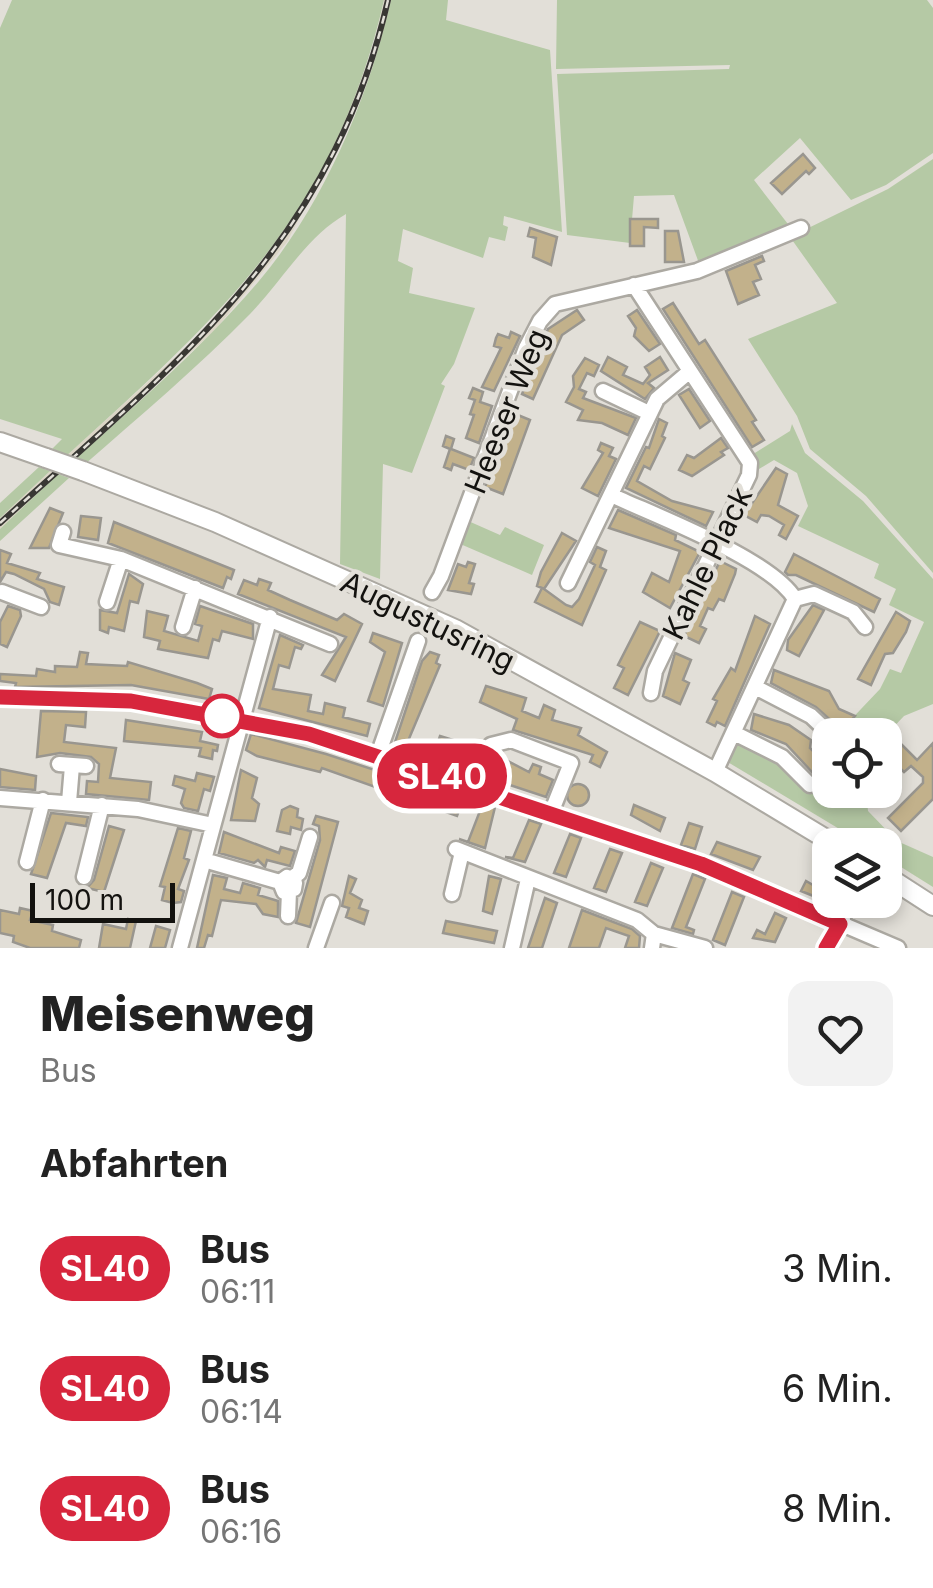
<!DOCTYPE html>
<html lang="de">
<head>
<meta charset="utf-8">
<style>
  :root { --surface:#fff; --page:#f2f2f2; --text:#222; --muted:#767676 }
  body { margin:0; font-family:Inter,sans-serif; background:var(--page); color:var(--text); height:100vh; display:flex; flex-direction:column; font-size:38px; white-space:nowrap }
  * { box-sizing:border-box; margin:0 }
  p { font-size:32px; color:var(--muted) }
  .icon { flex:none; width:55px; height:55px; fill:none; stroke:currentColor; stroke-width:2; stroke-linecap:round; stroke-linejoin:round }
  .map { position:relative; height:948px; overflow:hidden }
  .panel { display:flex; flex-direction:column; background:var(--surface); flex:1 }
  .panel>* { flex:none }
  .badge { padding:0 20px; border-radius:32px; font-size:35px; line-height:65px }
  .controls { position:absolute; left:812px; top:718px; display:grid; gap:20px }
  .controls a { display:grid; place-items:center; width:90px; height:90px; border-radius:20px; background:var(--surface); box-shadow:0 5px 15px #0003; font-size:50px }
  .scale { position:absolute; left:30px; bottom:25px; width:145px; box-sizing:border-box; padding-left:10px; border:5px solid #13120f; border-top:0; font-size:28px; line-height:35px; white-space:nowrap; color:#13120f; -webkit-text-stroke:8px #e2dfd8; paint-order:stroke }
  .map>.badge { position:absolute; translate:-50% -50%; box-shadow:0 0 0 5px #fff }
  h2 { padding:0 40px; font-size:38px; line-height:90px }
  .round { display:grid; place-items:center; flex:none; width:105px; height:105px; border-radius:20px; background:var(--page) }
  .headline { display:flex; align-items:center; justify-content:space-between; height:170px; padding:0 40px }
  h1 { font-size:48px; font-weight:800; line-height:75px }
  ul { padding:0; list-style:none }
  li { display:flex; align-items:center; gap:30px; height:120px; padding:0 40px }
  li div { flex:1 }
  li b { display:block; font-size:38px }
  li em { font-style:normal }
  li .badge { min-width:110px; font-weight:700; text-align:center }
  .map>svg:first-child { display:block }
  .built { fill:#dbd5c6 }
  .green { fill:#b5c9a5 }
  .building { fill:#c2b18b; stroke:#99968f; stroke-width:2.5 }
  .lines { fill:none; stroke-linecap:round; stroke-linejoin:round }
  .minor-casing { stroke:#aca9a2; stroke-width:19 }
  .major-casing { stroke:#aca9a2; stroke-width:22 }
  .minor { stroke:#fff; stroke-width:14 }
  .major { stroke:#fff; stroke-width:18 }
  .rail-casing { stroke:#393834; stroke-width:6 }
  .rail { stroke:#e2dfd8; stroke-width:2.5; stroke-dasharray:8; stroke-linecap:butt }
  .major-bridge-casing { stroke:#aca9a2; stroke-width:22; stroke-linecap:butt }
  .major-bridge { stroke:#fff; stroke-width:18 }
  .line-casing { stroke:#fff; stroke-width:22 }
  .line { stroke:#d7263d; stroke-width:15 }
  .stop-dot { fill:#fff; stroke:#d7263d; stroke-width:5 }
  .labels { text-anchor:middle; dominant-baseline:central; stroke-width:9; stroke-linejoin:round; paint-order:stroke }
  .street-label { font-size:30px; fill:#13120f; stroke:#e2dfd8 }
</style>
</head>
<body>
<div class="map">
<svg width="933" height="948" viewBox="0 0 933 948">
  <rect width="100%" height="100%" fill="#e2dfd8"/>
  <path class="built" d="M384 0H391L383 37 354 113 287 242 216 329 73 461 64 458 192 342 268 256 315 183 350 109 373 49Z
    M50 471 58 474 0 529V518Z"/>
  <path class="green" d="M12 0H384C334 217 221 315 64 458L48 453 62 439 0 419V28Z
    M391 0H448L446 20 550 50 562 232 504 216 503 225 508 227 505 241 489 237 483 258 403 229 398 261 413 268 409 293 475 308 454 364 441 384 445 386 412 473 383 464 380 579 340 564 346 214C306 237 282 281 250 314 197 368 140 416 84 465L73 461C137 404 203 347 259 281 324 204 369 97 391 0Z
    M557 0H927L933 8V153L886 185 851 200 800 138 754 180 791 228 700 266 674 195 634 196 630 243 567 235 557 74 729 69 730 65 556 69Z
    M933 159V573L866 496 810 449 797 416 748 339 837 303 790 237 888 189Z
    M792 424 805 453 863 501 933 579V704L904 716 885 736 847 735 843 728 880 689 890 669 901 673 924 622 889 605 896 589 874 578 879 564 798 526 808 506 797 473 774 460 759 469 750 456 790 431Z
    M39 467 50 471 0 518V503Z
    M58 474 69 478 0 541V529Z
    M466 520 500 535 505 527 544 545 532 575 458 543Z
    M738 740 774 756 809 788 830 766V790H866L868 811 897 841 933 857V887L885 857V845H866L726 761Z"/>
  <path class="building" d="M803 154 815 168 809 174 806 171 782 194 771 183Z
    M630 219H658V228L644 227V246H630Z
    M530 228 557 237 551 265 533 257 536 238 528 236Z
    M665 231H678L684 262H665Z
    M762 256 764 261 755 265 761 279 753 282 759 295 738 304 726 271Z
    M673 303 699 344 705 340 756 420 752 422 764 440 752 447 663 309Z
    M577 310 584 320 562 335 533 399 522 394 548 329Z
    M637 310 660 344 649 351 634 336 636 328 628 316Z
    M511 332 520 336 494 391 482 387 501 348 494 346 496 338 498 334 509 338Z
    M608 357 627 367 623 375 643 384 650 375 645 367 660 357 668 370 648 383 654 388 645 399 601 371Z
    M585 358 599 365 594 376 587 373 579 389 586 392 583 398 636 418 628 435 602 423 578 420 583 410 566 402 574 387 573 376Z
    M473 388 483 392 480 402 492 406 479 443 466 438 474 415 470 414 475 400 469 398Z
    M689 389 710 421 700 428 679 395Z
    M513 413 530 420 503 494 485 487Z
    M659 419 667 423 662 436 665 438 650 469 644 466 637 481 672 501 713 512 706 526 626 488 646 447 649 448Z
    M446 436 454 439 451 449 474 458 469 470 453 464 451 470 444 467 450 449 443 446Z
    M721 438 728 448 721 452 724 455 692 476 679 470 687 455 694 458Z
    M601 443 613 448 609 456 616 459 598 496 582 488 603 453 598 450Z
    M776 468 787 474 778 505 798 516 786 539 779 535 784 525 769 516 761 515 757 522 744 515Z
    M50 508 63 513 49 548H30Z
    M618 510 676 535 675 540 700 552 670 608 643 592 652 573 669 582 680 551 609 528Z
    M81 516 101 518 98 540 78 537Z
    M114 522 234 570 231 579 227 577 223 588 108 543Z
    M562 533 576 541 544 589 566 605 572 607 579 599 595 565 590 562 597 547 606 551 600 567 606 570 582 625 535 602 542 588 537 586 541 572Z
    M0 550 11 554 7 563 40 573 37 579 64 587 59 605 50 602 44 589 14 574 6 572 0 582Z
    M794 554 880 599 874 612 796 575H788L785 572Z
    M720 561 736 569 735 574 724 601 719 599 713 610 708 608 700 626 706 629 699 643 684 636Z
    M468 562 475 564 469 583 474 584 471 594 448 590 458 564 466 567Z
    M129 574 143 584 138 603 130 601 124 631 109 627 108 633 100 630V610L117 613Z
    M259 579 271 583 268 590 290 600 337 620 344 614 362 624 335 681 322 675 346 637 238 594 244 580 257 585Z
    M813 605 824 610 799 656 787 650 788 640Z
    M8 606 20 610 21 616 7 647 0 644V622Z
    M200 606 253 624V639L222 631 219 641 213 639 208 658 158 649 160 641 144 637 147 611 168 616 164 631 198 641 202 626 195 624Z
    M896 612 910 621 906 632 893 653 885 654 871 685 858 679Z
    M755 616 770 624 725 726 717 722 715 726 707 722 717 701 713 699 731 668 735 671Z
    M640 622 660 631 628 695 614 688 624 668 618 665Z
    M373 633 402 643 383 706 368 701 385 652 370 642Z
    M280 635 303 645 301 649 295 647 289 668 279 665 273 689 311 695 308 711 323 714 325 703 345 708 343 717 370 724 367 736 259 708Z
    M80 652 88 653 86 664 127 666 128 662 197 683 212 689 209 699 131 685 15 687 16 683 0 681V674L36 676 37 669 55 672V666L77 667Z
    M430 652 439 655 436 663 440 665 403 753 394 745 422 661Z
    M675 653 691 660 683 680 689 683 680 704 663 696Z
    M774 670 829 691 839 709 855 716 846 726H837L816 707 771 683Z
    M486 686 526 698 522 711 539 718 544 705 555 710 552 720 581 728 578 735 607 752 600 767 590 762 593 755 513 730 517 719 480 702Z
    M41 711 86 712 85 727 66 725 64 742 116 748 110 778 151 782 149 800 86 794 87 781 98 782 99 764 91 757 60 753 37 757Z
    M754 714 789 725 811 740 810 748 823 761 812 772 786 744 751 730Z
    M126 720 202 732 200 741 218 745 217 751 213 750 212 759 199 756 201 748 124 741Z
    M251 734 326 754 463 799 457 816 322 768 320 772 257 756 246 750Z
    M440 736 463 743 461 749 476 755 469 771 432 760Z
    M894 737 917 760 933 743V799L901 831 888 818 923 783V777L911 766 904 772 885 754Z
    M498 756 529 772 533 764 541 767 539 774 553 780 546 797 489 778Z
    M0 769 36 776 35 790 0 787Z
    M241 770 257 778 252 798 259 804 255 821 231 820Z
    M197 773 214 777 210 791 204 789 198 811 184 808 181 803 185 789 173 785 175 776 195 781Z
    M567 795a11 11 0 1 1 22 0a11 11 0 1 1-22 0Z
    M483 803 495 807 485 848 459 839 468 842Z
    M634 805 665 818 660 831 631 815Z
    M290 806 298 809 297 817 303 819 301 830 291 827 290 834 277 831 282 810Z
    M51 813 88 817 86 826 66 823 47 878 31 874Z
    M316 816 338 822 310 927 296 923 320 840 319 826 313 824Z
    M529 820 541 824 525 862 505 857 513 858Z
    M689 823 702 827 695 849 681 845Z
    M109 826 124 830 104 892 87 888 94 880Z
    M178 828 191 831 184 858 189 860 178 889 184 891 181 902 173 903 162 900 165 887 160 886Z
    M224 832 279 853 281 847 295 851 290 866 267 860 265 867 258 860 254 863 219 853Z
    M570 834 581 838 566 877 554 873Z
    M717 842 760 857 753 870 711 854Z
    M610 849 622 853 606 892 594 888Z
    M651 863 663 868 647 906 635 902Z
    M693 874 705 879 686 927 694 930 693 934 672 928Z
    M213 875 227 878 224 889 240 893 243 883 260 888 258 895 278 901V917L263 914 256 904 221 900 212 936 208 935 204 948H197Z
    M817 875 828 880 821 899 801 891 806 881 813 885Z
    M349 876 356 879 350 893 362 900 359 908 368 911 364 924 346 917 349 908 342 906Z
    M489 876 501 879 492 914 483 911Z
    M732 892 744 897 725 945 713 940Z
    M545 898 557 903 542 948H528Z
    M20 908 33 911 30 920 53 925 52 931 81 940 79 948H30L13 942 14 936 0 933V910L19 914Z
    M582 910 632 929 640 936 639 948H625L629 936 606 928 599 948H569Z
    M775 913 786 918 775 942 753 938 757 930 765 934Z
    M128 919 136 921 130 948H99L103 924 126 929Z
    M446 921 497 931 494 943 443 933Z
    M156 926 170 930 165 948H150Z"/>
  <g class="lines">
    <g class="minor-casing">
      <path id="minor" d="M634 285 750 463 749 475 655 671 651 693
        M603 391 649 413
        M611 495C656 516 771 559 795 599L715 772
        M63 532 59 545 121 559 330 644
        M568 583 657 399 690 371
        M2 592 41 607
        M432 592 441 576 526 348 540 321 555 304 697 271 801 228
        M795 599 814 594 853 612 865 627
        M107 602 121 559
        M183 627 195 588
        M755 687 811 716 831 735
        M0 697 131 701 309 734 701 864 898 948
        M734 733 782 757 810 785
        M378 755 418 641
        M59 764 86 766
        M474 787 491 745 511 740 571 763 551 813
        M0 798 138 809 213 825
        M69 802 72 766
        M456 849 637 920 654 934 652 948
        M204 860 280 882 287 877 295 883 294 889 284 892 280 882
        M27 862 43 800
        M84 877 102 805
        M292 878 299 873 310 837
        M452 894 462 852
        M288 916 289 892
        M654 934 705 948
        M180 948 270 617
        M316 948 332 903
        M512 948 528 879
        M826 948 852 900"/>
    </g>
    <g class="major-casing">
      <path id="major" d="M0 442 46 458
        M83 471 215 522 455 629 715 772 836 845
        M885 875 933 906"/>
    </g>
    <use href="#minor" class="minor"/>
    <use href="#major" class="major"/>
    <g class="rail-casing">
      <path id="rail" d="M0 523C176 364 332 244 388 0"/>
    </g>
    <use href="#rail" class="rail"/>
    <g class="major-bridge-casing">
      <path id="major-bridge" d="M46 458 83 471"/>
    </g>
    <use href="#major-bridge" class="major-bridge"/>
  </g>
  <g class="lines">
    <g class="line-casing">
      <path id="line" d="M0 697 131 701 309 734 701 864 840 924 826 948"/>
    </g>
    <use href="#line" class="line"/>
  </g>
  <circle class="stop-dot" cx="222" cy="716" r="20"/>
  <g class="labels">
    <g class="street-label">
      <text transform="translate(506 411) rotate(-68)">Heeser Weg</text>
      <text transform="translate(707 563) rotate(-64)">Kahle Plack</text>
      <text transform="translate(428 621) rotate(26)">Augustusring</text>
    </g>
  </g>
</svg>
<div class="controls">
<a><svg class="icon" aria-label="locate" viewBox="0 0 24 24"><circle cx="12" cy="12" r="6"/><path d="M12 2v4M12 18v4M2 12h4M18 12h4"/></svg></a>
<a><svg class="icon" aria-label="layers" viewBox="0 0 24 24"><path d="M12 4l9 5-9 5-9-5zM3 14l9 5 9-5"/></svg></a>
</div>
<div class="scale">100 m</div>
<b class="badge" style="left:442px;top:776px;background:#d7263d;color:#fff">SL40</b>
</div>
<section class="panel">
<div class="headline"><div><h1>Meisenweg</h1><p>Bus</p></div><a class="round"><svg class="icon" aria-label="heart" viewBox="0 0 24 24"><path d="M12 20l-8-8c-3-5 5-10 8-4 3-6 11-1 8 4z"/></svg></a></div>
<h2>Abfahrten</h2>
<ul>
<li><span class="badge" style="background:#d7263d;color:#fff">SL40</span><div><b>Bus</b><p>06:11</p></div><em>3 Min.</em></li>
<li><span class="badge" style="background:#d7263d;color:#fff">SL40</span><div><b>Bus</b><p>06:14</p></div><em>6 Min.</em></li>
<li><span class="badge" style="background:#d7263d;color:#fff">SL40</span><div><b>Bus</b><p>06:16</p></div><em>8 Min.</em></li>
</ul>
</section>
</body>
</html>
